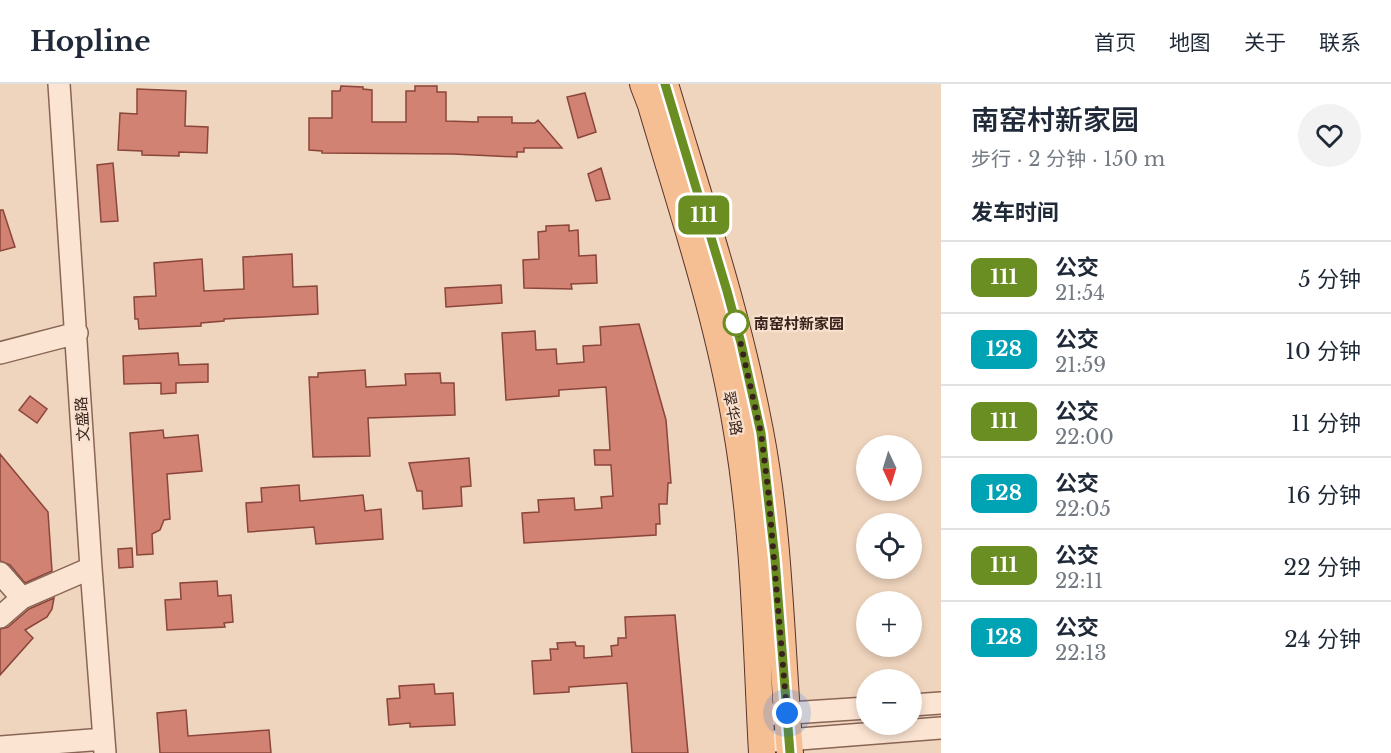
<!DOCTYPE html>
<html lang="zh">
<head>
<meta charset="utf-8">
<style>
  :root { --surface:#fff; --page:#f2f2f3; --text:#1f2937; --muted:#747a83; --line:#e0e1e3 }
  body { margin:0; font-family:"Libre Baskerville","Noto Sans SC",serif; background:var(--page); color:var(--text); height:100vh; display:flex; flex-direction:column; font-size:22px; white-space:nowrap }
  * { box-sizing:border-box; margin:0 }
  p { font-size:20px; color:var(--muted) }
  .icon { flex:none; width:33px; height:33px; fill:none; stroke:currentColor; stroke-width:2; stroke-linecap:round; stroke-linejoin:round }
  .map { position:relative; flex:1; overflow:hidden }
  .side { display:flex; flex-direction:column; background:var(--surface); width:450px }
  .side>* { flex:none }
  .badge { padding:0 12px; border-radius:9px; font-size:21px; line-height:39px }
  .needle { width:39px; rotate:176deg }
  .controls { position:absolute; left:856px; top:351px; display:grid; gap:12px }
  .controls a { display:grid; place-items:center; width:66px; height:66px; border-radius:50%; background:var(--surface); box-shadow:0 3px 9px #0003; font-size:30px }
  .you { position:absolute; width:30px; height:30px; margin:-15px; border:4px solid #fff; border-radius:50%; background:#1a73e8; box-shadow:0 0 0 9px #1a73e833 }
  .map>.badge { position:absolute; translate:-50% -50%; box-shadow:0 0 0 3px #fff }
  h2 { padding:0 30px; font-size:22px; line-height:54px }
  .round { display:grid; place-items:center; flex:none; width:63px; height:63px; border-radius:32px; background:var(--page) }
  .head { display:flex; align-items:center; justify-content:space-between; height:102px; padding:0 30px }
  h1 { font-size:28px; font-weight:600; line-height:45px }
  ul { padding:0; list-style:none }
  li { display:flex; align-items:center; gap:18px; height:72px; padding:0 30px; border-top:2px solid var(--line) }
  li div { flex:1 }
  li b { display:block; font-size:22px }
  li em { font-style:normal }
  li .badge { min-width:66px; font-weight:700; text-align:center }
  header { display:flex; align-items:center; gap:36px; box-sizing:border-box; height:84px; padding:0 30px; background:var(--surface); border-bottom:2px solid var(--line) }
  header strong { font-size:28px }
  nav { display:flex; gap:33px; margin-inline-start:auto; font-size:21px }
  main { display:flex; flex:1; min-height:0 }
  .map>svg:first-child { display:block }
  .building { fill:#d18272; stroke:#8a463a; stroke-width:1.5 }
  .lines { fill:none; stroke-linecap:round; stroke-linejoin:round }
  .minor-casing { stroke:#896556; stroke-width:24 }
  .major-casing { stroke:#57342b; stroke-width:28 }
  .minor { stroke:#fbe4d2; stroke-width:21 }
  .major { stroke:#f6bf93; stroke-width:26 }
  .line-casing { stroke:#fff; stroke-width:14 }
  .line { stroke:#6b8e23; stroke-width:9 }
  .walk { stroke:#38221b; stroke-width:6; stroke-dasharray:0 10.8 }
  .stop-dot { fill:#fff; stroke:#6b8e23; stroke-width:3 }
  .labels { text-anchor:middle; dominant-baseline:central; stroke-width:4.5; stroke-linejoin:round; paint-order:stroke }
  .stop-label { font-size:15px; font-weight:bold; fill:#38221b; stroke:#f7e1ce; text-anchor:start }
  .street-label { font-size:15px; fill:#38221b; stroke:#f7e1ce }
</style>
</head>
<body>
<header>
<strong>Hopline</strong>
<nav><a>首页</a><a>地图</a><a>关于</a><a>联系</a></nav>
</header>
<main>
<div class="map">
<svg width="941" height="669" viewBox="0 0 941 669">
  <rect width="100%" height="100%" fill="#f0d5be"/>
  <path class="building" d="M341 2 363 3V5L372 6V38H406V7H415V2H437V8H446V37L478 38V33H512V39H535L538 36 562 64H524V68H517V73L453 70 322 69V67L309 66V34H332V7H340Z
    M137 5 186 7 185 42 208 43 207 69 179 68V72L142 71V67L118 66 120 29 137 30Z
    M585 9 596 48 578 54 567 13Z
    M113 79 118 137 101 138 97 81Z
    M601 84 610 115 596 117 588 90Z
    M0 126H3L15 163 0 167Z
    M569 141V147L578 146 579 172 596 171 597 199 571 200 572 205 524 204 523 176 539 175 538 148 546 147V142Z
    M292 170 293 203 317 202 318 230 224 235V237L201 239V242L139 245 138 235H135L134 213 156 212 154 179 202 175 204 207 244 205 243 173Z
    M501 201 502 219 446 223 445 204Z
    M639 240 666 336 671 399H668L667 420H659L660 440H656V451L524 459 522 429 539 428 538 416 574 414 575 426 602 424 601 413 613 412 611 381H595L594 366H610L606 303 559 306V312L506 316 502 249 535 247 536 266 556 265 557 280 584 278 583 262 601 261 600 243Z
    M178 269 179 281 208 280V298L176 299V309L161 310V299L124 300 123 272Z
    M365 286 366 303 406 301 405 290 440 289 441 299H454L455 331 368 334 370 372 313 373 309 293H318V289Z
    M30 312 47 325 37 339 19 326Z
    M163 346 164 354 198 351 202 387 167 390 170 435 164 436 160 446 152 450 153 470 137 471 130 349Z
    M0 370 48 428 52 487 25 499 10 481 0 477Z
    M469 374 471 402 461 403 462 422 423 425 422 407H417L409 379Z
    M299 401 300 417 363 411 365 427 381 425 383 455 316 460 314 443 248 448 246 419 262 418 261 404Z
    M132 464 133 483 119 484 118 465Z
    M217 497 218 512 231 511 233 538 224 539 225 543 167 546 165 516 181 515 180 499Z
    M54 514 52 525 47 533 25 546 33 554 0 591V545L8 543 29 525Z
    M675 531 688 669H632L627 599 569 603V608L534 610 532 577 551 576 550 565H558L557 559 575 558 576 562H584V574L612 572 611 562 618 561V554H626L625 533Z
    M434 600 435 610 453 609 455 641 410 643V639L389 641 387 615 400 614 399 602Z
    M186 626 188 652 269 646 271 669H160L157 629Z"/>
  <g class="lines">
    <g class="minor-casing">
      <path id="minor" d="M59 0 91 484 105 669
        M0 269 77 249
        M0 489 22 514
        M0 533 22 514 91 484
        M912 621 941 619
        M760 631 867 624
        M774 657 941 644
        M0 663 104 655"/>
    </g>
    <g class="major-casing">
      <path id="major" d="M643 0 651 21C682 127 718 233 736 342 755 450 756 560 762 669
        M665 0C699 115 738 229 760 347 780 450 781 564 790 669"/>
    </g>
    <use href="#minor" class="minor"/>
    <use href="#major" class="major"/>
  </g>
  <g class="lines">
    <g class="line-casing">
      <path id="line" d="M665 0 727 207 741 259 761 349 775 475 790 669"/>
    </g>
    <use href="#line" class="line"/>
    <path class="walk" d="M736 239 761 349 768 405 787 629"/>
  </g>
  <circle class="stop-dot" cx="736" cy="239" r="12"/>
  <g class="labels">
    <g class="stop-label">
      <text x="754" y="239">南窑村新家园</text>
    </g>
    <g class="street-label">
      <text transform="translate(733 329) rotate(79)">翠华路</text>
      <text transform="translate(82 335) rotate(-93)">文盛路</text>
    </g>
  </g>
</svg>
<div class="controls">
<a><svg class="needle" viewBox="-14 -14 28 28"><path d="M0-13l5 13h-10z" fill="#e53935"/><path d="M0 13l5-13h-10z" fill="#747a83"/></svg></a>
<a><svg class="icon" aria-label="locate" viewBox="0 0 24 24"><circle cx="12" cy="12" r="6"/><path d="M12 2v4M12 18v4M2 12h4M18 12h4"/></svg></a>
<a>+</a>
<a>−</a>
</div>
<div class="you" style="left:787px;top:629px"></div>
<b class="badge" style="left:704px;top:131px;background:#6b8e23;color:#fff">111</b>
</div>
<section class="side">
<div class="head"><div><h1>南窑村新家园</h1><p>步行 · 2 分钟 · 150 m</p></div><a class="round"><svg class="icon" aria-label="heart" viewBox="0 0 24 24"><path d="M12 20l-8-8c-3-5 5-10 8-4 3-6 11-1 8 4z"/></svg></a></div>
<h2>发车时间</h2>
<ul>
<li><span class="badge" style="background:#6b8e23;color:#fff">111</span><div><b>公交</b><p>21:54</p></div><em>5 分钟</em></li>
<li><span class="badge" style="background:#00a3b4;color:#fff">128</span><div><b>公交</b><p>21:59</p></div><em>10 分钟</em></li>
<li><span class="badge" style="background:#6b8e23;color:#fff">111</span><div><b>公交</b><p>22:00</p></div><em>11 分钟</em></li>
<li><span class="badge" style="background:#00a3b4;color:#fff">128</span><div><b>公交</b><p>22:05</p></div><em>16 分钟</em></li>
<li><span class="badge" style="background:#6b8e23;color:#fff">111</span><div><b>公交</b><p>22:11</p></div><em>22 分钟</em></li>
<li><span class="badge" style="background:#00a3b4;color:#fff">128</span><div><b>公交</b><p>22:13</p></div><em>24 分钟</em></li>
</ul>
</section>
</main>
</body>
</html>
